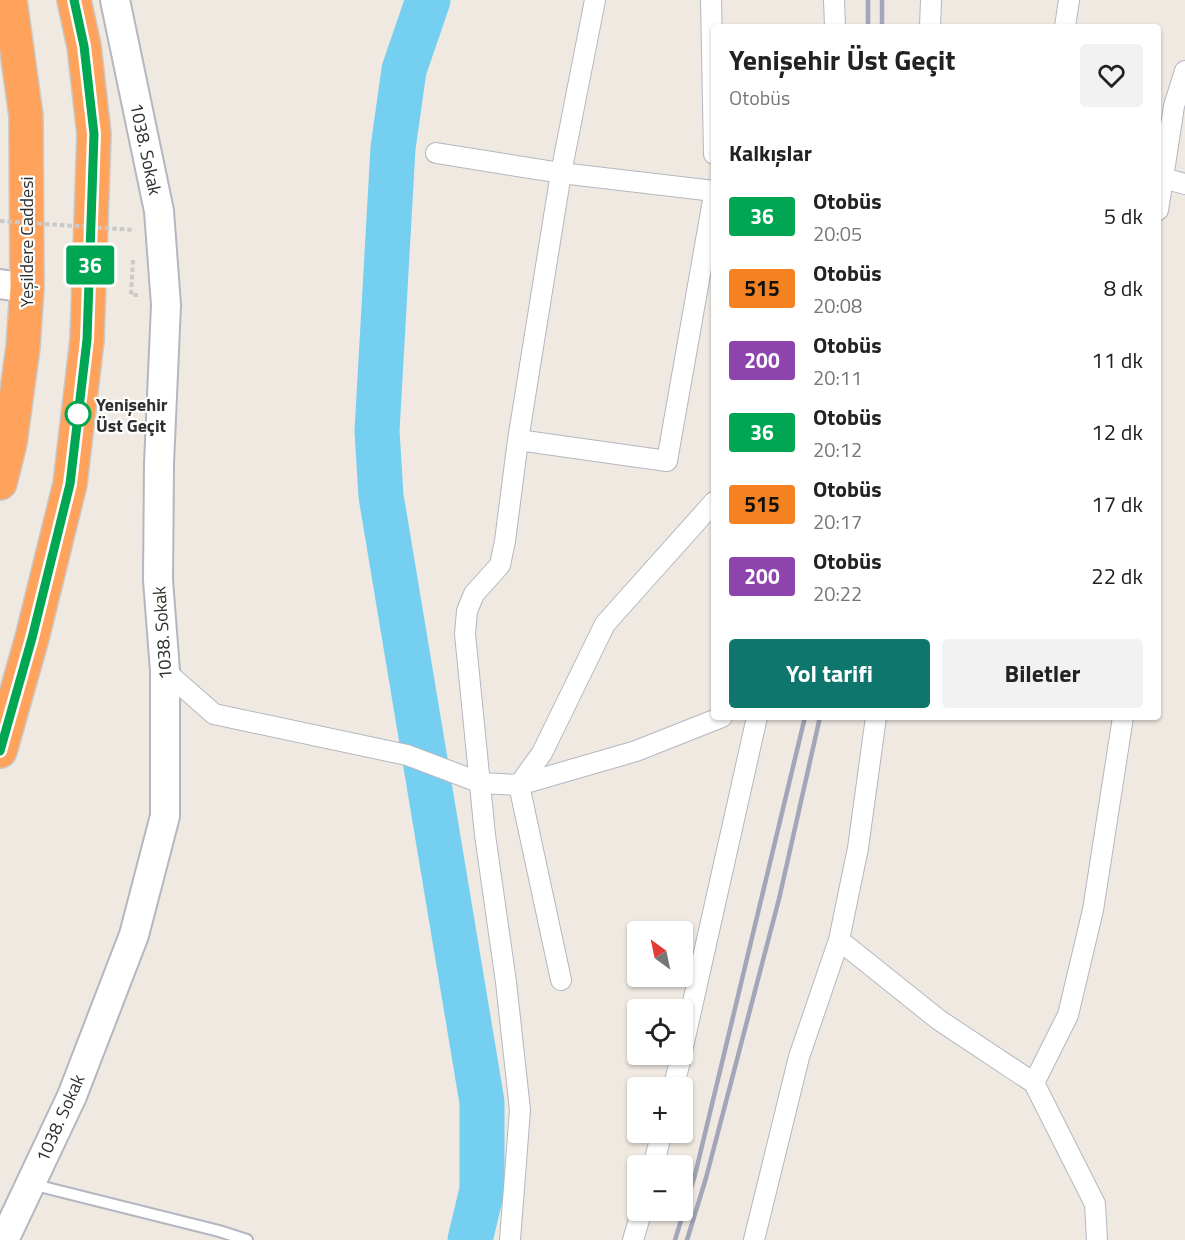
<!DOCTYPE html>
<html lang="tr">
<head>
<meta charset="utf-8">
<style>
  :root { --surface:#fff; --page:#f2f2f2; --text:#222; --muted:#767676; --accent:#0f766e }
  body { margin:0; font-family:"Titillium Web",sans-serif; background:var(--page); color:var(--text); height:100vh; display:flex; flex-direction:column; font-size:22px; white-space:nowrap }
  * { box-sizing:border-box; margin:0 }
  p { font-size:20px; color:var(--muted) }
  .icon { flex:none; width:33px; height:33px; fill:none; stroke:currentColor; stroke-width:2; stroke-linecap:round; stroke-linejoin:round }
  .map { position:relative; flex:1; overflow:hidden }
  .sheet { position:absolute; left:711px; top:24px; width:450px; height:696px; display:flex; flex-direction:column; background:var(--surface); border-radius:6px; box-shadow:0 2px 4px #0004 }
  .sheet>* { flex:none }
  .badge { padding:0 12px; border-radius:4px; font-size:21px; line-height:39px }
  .needle { width:39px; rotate:327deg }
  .fabs { position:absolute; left:627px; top:921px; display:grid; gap:12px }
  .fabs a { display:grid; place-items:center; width:66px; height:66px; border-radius:6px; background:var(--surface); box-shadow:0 2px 4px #0004; font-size:30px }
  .map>.badge { position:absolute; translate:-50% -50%; box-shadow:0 0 0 3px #fff }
  h2 { padding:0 18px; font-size:22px; line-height:54px }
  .round { display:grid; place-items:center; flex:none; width:63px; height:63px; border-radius:6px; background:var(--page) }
  .summary { display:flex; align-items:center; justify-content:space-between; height:102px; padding:0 18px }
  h1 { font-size:28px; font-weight:700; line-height:45px }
  .button { display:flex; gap:12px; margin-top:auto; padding:12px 18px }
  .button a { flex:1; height:69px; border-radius:6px; background:var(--accent); color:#fff; font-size:24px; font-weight:700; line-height:69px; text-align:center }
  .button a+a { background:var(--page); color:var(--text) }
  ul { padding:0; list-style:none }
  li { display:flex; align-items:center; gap:18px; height:72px; padding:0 18px }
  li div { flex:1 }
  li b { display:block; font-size:22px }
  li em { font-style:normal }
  li .badge { min-width:66px; font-weight:700; text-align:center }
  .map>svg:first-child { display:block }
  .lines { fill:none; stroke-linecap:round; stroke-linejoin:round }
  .river { stroke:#75cff0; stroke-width:45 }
  .lane-casing { stroke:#b4b7c1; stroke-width:14 }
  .street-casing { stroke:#b4b7c1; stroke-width:22 }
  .secondary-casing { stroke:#b4b7c1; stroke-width:32 }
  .highway-casing { stroke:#c9c9c9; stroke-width:36 }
  .path { stroke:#c9c9c9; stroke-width:4; stroke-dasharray:4.5 3; stroke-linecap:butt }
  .lane { stroke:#fff; stroke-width:10 }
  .street { stroke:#fff; stroke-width:20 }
  .secondary { stroke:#fff; stroke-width:28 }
  .highway { stroke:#ffa35c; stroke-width:33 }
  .rail { stroke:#a3a6b8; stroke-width:4.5 }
  .path-bridge { stroke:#c9c9c9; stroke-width:4; stroke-dasharray:4.5 3; stroke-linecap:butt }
  .line-casing { stroke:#fff; stroke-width:14 }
  .line { stroke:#00a651; stroke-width:9 }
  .stop-dot { fill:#fff; stroke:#00a651; stroke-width:3 }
  .labels { text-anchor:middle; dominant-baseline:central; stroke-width:4.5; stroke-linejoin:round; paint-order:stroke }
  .street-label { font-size:18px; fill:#2e2e2e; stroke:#fff }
  .stop-label { font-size:18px; font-weight:bold; fill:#2e2e2e; stroke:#fff; text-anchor:start }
</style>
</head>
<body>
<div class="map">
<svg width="1185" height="1240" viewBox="0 0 1185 1240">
  <rect width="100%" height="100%" fill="#efe9e1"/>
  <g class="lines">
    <path class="river" d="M428 0 404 70 393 148 377 431 381 496 482 1102V1190L470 1240"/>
    <g class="lane-casing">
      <path id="lane" d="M31 1184 219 1231 247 1240"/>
    </g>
    <g class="street-casing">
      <path id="street" d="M711 0 714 154
        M834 0 835 27
        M930 27 931 0
        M1065 27 1069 0
        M436 153 561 173 714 191
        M1163 178 1174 106 1185 71
        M1158 210 1163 178 1185 184
        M518 440 667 461 714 195
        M165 671 214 714 407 755 481 783 519 785 636 751 722 717
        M839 940 939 1020 1034 1083 1095 1204 1097 1240
        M561 980 519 785 542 753 605 624 714 502
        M682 1051 757 717
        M1034 1083 1068 1015 1093 910 1123 717
        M673 1088 682 1054
        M653 1166 662 1132
        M510 1240 520 1110 506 982 485 835 465 634 467 611 474 594 500 565 505 541 518 440 561 173 595 0
        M633 1240 642 1210
        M754 1240 799 1057 839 940 858 848 876 717"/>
    </g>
    <g class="secondary-casing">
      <path id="secondary" d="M0 284 27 288
        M4 1240 72 1096 134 935 165 816V671L158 580 159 464 166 305 159 211 115 0"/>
    </g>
    <g class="highway-casing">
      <path id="highway" d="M0 483 10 443 23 347 27 288 26 116 10 0
        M0 751 32 638 70 484 87 340 94 134 84 46 74 0"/>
    </g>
    <path class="path" d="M133 260 131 295H140"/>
    <use href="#lane" class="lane"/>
    <use href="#street" class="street"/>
    <use href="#secondary" class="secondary"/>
    <use href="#highway" class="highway"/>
    <path class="rail" d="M868 0V27
      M882 27V0
      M675 1240 695 1175 805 717
      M687 1240 706 1178 779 899 820 717"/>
    <path class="path-bridge" d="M0 221 135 230"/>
  </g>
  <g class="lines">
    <g class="line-casing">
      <path id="line" d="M0 751 32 638 70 484 87 340 94 134 84 46 74 0"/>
    </g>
    <use href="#line" class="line"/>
  </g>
  <circle class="stop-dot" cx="78" cy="414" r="12"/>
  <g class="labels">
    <g class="street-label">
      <text transform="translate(146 149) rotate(78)">1038. Sokak</text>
      <text transform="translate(26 242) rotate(-90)">Yeşildere Caddesi</text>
      <text transform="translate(162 633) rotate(-94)">1038. Sokak</text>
      <text transform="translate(60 1118) rotate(-66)">1038. Sokak</text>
    </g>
    <g class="stop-label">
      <text x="96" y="404">Yenişehir<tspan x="96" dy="21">Üst Geçit</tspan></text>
    </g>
  </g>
</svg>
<div class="fabs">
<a><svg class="needle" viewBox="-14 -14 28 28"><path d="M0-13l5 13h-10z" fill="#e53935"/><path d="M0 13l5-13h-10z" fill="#767676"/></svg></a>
<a><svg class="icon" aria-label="locate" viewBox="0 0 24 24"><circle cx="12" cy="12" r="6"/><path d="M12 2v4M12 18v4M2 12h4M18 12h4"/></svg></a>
<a>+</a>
<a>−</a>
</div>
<b class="badge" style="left:90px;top:265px;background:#00a651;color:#fff">36</b>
<section class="sheet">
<div class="summary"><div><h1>Yenişehir Üst Geçit</h1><p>Otobüs</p></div><a class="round"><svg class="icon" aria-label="heart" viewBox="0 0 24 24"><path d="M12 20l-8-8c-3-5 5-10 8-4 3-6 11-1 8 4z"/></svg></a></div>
<h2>Kalkışlar</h2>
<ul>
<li><span class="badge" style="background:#00a651;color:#fff">36</span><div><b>Otobüs</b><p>20:05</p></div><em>5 dk</em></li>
<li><span class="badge" style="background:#f58220;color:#111">515</span><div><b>Otobüs</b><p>20:08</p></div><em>8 dk</em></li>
<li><span class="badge" style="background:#8e44ad;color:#fff">200</span><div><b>Otobüs</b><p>20:11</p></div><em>11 dk</em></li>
<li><span class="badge" style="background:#00a651;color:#fff">36</span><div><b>Otobüs</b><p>20:12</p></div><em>12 dk</em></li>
<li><span class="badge" style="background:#f58220;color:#111">515</span><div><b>Otobüs</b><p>20:17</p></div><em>17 dk</em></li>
<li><span class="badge" style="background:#8e44ad;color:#fff">200</span><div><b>Otobüs</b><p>20:22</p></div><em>22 dk</em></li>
</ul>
<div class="button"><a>Yol tarifi</a><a>Biletler</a></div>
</section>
</div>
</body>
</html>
